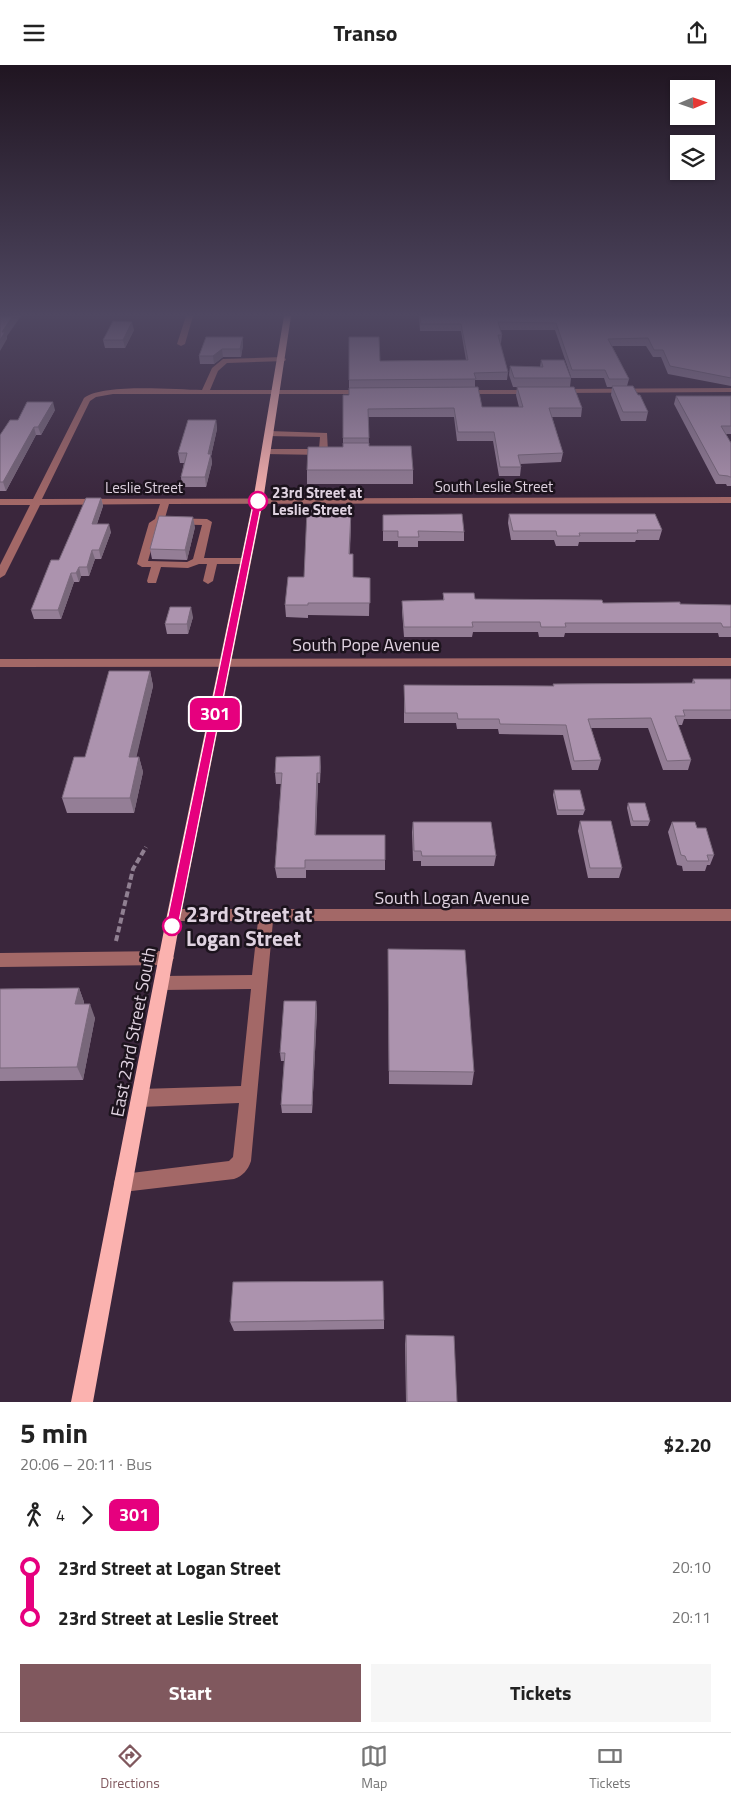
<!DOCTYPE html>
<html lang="en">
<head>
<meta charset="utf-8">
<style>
  :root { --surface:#fff; --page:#f6f6f6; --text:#222; --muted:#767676; --line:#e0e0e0; --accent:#80585e }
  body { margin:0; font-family:"Titillium Web",sans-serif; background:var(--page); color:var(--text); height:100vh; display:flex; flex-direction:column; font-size:19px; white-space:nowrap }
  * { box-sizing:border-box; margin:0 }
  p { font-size:16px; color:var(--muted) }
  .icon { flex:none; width:28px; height:28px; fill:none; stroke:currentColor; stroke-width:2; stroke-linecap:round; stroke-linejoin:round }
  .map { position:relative; height:1337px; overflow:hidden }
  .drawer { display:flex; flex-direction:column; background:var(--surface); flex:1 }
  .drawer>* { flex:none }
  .badge { padding:0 10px; border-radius:8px; font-size:18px; line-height:32px }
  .needle { width:32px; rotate:88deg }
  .buttons { position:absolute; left:670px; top:15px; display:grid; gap:10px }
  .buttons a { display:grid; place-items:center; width:45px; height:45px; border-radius:0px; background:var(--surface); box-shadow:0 1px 4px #0004; font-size:25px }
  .map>.badge { position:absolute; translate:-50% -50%; box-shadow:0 0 0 2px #fff }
  .legs { display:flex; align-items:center; gap:8px; height:55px; padding:0 20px; font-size:16px }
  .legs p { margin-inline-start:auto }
  .headline { display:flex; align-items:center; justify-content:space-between; height:85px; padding:0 20px }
  h1 { font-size:28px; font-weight:700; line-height:38px }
  .primary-button { display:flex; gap:10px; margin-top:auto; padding:10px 20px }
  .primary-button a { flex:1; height:58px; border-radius:0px; background:var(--accent); color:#fff; font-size:20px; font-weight:700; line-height:58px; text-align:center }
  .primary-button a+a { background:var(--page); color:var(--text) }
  ul { padding:0 20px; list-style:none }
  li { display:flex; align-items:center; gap:18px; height:50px; font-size:19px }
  li i { display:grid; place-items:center; width:8px; height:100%; margin:0 6px; background:currentColor }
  li i::after { content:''; width:12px; height:12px; margin:-6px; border:4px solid; border-radius:50%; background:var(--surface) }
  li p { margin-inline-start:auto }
  li:first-child i { background:linear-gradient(#0000 50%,currentColor 0) }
  li:last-child i { background:linear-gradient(currentColor 50%,#0000 0) }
  header { display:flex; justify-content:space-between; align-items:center; height:65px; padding:0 20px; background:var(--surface); font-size:22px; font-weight:700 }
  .tabs { display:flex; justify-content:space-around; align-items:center; height:70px; border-top:1px solid var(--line); background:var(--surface); font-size:14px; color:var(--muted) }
  .tabs a { display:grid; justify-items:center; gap:2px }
  .tabs .active { color:var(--accent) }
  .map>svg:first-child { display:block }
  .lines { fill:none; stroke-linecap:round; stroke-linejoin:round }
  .path { stroke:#908092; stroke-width:4; stroke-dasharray:6 3; stroke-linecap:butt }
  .minor { fill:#a36867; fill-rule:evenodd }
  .major { fill:#fbb2af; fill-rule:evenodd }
  .wall { fill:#947e96 }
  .shaded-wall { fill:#78677a }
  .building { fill:#ac93ae; stroke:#78677a }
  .line-1 { fill:#e6007e; stroke:#fff }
  .stop-1-dot { fill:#fff; stroke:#e6007e; stroke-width:2.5 }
  .labels { text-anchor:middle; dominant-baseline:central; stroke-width:5; stroke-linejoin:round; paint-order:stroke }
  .far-street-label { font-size:15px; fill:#dfd2e0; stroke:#1c131d }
  .far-stop-label { font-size:15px; font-weight:bold; fill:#dfd2e0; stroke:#1c131d; text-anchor:start }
  .street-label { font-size:18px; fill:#dfd2e0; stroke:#1c131d }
  .near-stop-label { font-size:21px; font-weight:bold; fill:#dfd2e0; stroke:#1c131d; text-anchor:start }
</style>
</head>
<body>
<header><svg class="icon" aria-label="menu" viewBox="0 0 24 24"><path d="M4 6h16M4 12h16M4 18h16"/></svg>Transo<svg class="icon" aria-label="share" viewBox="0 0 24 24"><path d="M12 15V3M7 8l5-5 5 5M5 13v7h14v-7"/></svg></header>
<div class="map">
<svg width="731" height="1337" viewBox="0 0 731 1337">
  <rect width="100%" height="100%" fill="#3a263c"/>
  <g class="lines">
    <path class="path" d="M116 876 133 804 146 782"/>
    <path class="minor" d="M186 251H193L185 279 181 281 177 279Z
      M282 292 286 294 285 296 227 298 218 306 210 325H366L370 327 366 329H113L96 332 90 336 42 434 731 432V438L169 439 165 453 207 454 212 457 204 493H246L251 496 246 499H217L213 516 208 519 203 516 207 499H199L188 503 161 502 156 518H148L147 516 151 502H142L137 499 149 458 155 454 160 439 40 440 5 510 0 513V500L30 440H0V434H33L84 333C105 318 174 325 202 325L212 303 223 294ZM160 459 202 460 193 494 187 497 148 496 158 460Z
      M731 323V327L559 328 555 326 559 324Z
      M461 325H534L538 327 534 329H464L460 327Z
      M269 366 327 368 328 387 324 390 264 389 263 387 267 384H319L320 372 266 371V367Z
      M731 593V601L0 602V594Z
      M174 844H731V856H273L251 1096C248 1105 243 1111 234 1114L123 1127 116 1125 114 1118 116 1111 123 1109 229 1096 233 1092 239 1038 140 1042 134 1039 131 1033 134 1027 140 1024 241 1021 251 924 162 925 156 923 154 918 156 913 162 911 252 910 258 856H174L169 854 167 850 169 846Z
      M166 886 171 888 174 893 171 898 166 900 0 902V888Z"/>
    <path class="major" d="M284 251H291L263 436 181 850 93 1337H71L167 850 253 436Z"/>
  </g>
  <path class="wall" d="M419 251H731V321L668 309 661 292H653L646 281H612L629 314 627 321 638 330 648 347 646 356H621L611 330 612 322H607L604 313H571L570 322 582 343 581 352H552L563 388 561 397 520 399 521 402 520 411H499L493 376H457L454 352H368L369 381 413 405V419H307V405L343 382V330L482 342H519L516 330 517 322H520H513L509 310 510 301 540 302 541 295 571 312 555 265H500L502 270 501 278H500L508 307 507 315H475V322L349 323V272L380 296 466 295 461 266H420Z
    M134 265 125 283H105L103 275Z
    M206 272 243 280 241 292H223L214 299H200L199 291Z
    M676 331H731V369H726L731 378V421H727L726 419H716L674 339Z
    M55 345 41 370H36L6 426H0V370L18 355Z
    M216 355 217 364 211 391 212 398 206 422H182L181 412 184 398H180L178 388Z
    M101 433 103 441 97 459 111 467 101 494H95L89 511H81L79 517H74L61 554H34L31 545 59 495Z
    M351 446 350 489 353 512 370 513 369 551 308 550V553L286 552 285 540Z
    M509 449 662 465 659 475H636L635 477H579L578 481H556L554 475H511L508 458Z
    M383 450 464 467V476H418V482H398V476H383Z
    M195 462 187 495 152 494 150 484Z
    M443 528 475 534 603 538 731 540V572H719L718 568H565L564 572H539L538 567H473L472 572H404L402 546V536L443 535Z
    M193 552 188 569H167L165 559Z
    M150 606 153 621 136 692H139L143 707 134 748H67L62 733 85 692Z
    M693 614H731V654H684L682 660H678L691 695 688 705H663L648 663H591L601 695 598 705H572L563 670 499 669 498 664H457L456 658H404V620L553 621V619L692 618Z
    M320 691V718H318L316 770 385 795V805H306V813H277L275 803 281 719H276L275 708Z
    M554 725 585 745 583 750H557L553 730Z
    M628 738 650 756 648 761H631L627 743Z
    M580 756 622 803 619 813H588L578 766Z
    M413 757 496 791 494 801H421V796H413L412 767Z
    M672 757 697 763 714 790 710 800H707L705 806H683L682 801 677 800 668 767Z
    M388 884 474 1007 472 1020 389 1019Z
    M79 923 84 937V939L95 953 83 1015 0 1016V924Z
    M316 936 317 946 312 1048H282L281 1040 284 996H281L280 988Z
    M384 1255V1264L234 1266 230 1257Z
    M406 1270 457 1337H406L405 1279Z"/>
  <path class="shaded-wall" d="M13 251H21L7 271V274L0 286V275L2 267Z
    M132 257 134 265 125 283 123 275Z
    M243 272V280L241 292 240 284Z
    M222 284 223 292 214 299 213 291Z
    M53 337 55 345 41 370 38 362Z
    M216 355 217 364 211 391 212 398 206 422 205 412 208 389Z
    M34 362 36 370 6 426 3 417Z
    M101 433 103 441 94 467 92 459Z
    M351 446V458L349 501V489Z
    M193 452 195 462 187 495 185 485Z
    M109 459 111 467 101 494 99 485Z
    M92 485 95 494 89 511 87 502Z
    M79 502 81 511 79 517 76 508Z
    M71 508 74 517 61 554 58 545Z
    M191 542 193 552 188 569 187 559Z
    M150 606 153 621 133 707 129 692Z
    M320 691 321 702 320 718Z
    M139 692 143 707 134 748 130 733Z
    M317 708 318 718 315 780V770Z
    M79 923 84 937 81 953 75 939Z
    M316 936 317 946 312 1048V1040Z
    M90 939 95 953 83 1015 77 1002Z"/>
  <path class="building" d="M0 251H13L2 267H5L0 275Z
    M420 251H731V313L670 301 663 285H654L648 273 608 274 629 314H609L605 305H572L556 258 498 257 502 270H498L508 307 474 308 476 314 349 315V272H379L380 296 468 295 461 259H421Z
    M113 256 132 257 123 275H103Z
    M206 272H243L240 284H222L213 291H199Z
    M541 295H564L571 313H514L510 301 543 302Z
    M612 321H633L638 330H640L648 347H623Z
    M478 322 482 342H523L517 322H574L582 343H549L563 388 518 390 521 402H500L494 367H458L454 343 368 344 369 373H343V330H349V323Z
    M676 331H731V361H721L731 378V412H730L728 411 719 410Z
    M27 337H53L38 362H34L3 417H0V370L10 355H18Z
    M188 355H216L208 389H211L205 412H181L187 388H178Z
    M343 378H369V381H411L413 405H307L308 382H343Z
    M86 433H101L92 459H109L99 485H92L87 502H79L76 508H71L58 545H31L51 495H59Z
    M307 445 351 446 349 489H353V512L370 513V538H308V540H285L288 512H304Z
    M462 449 464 467 418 466 419 472H398V466H383V450Z
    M509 449H655L662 465H637L638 468H579L580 471H557L556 466H513Z
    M159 451 193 452 185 485 150 484Z
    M443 528H474L475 534 602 535 603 538 680 537V539L731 540V562H723L721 558H565L566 562H541L540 557H472L473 562H404L402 536 444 535Z
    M170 542H191L187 559H165Z
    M109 606H150L129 692H139L130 733H62L74 692H85Z
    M693 614H731V645H683L685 651H675L691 695 667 696 651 653 588 654 601 695 574 696 566 660 500 659 499 654H458L457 648H405L404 620 554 621 553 619 695 618Z
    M320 691V708H317L315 770H385V795H305V803H275L282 708H275L276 692Z
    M554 725H580L585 745H558Z
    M628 738H645L650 756H633Z
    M580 756H611L622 803H590Z
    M413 757H491L496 791H422L421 786H414Z
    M672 757H695L697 763H706L714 790H707L709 796H687L685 791 681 790Z
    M388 884 465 885 474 1007 389 1006Z
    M79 923 75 939H90L77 1002 0 1003V924Z
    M284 936H316L312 1040H281L285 988H280Z
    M383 1216 384 1255 230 1257 233 1217Z
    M406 1270 454 1271 457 1337H407Z"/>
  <linearGradient id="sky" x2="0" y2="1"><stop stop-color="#201521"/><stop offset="0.57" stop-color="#4f4761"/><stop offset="1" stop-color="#4f4761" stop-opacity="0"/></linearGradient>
  <rect width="731" height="439" fill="url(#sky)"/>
  <path class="line-1" d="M258 434 262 436 178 861 176 864H168L166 861 254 436Z"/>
  <g class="stop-1-dot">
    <circle cx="258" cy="436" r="9"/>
    <circle cx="172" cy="861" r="9"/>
  </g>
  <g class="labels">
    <g class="far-street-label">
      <text x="494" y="421">South Leslie Street</text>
      <text x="144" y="422">Leslie Street</text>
    </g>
    <g class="far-stop-label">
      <text x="272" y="427">23rd Street at<tspan x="272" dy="17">Leslie Street</tspan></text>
    </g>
    <g class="street-label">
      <text x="366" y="579">South Pope Avenue</text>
      <text x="452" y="832">South Logan Avenue</text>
      <text transform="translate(133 967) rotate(-79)">East 23rd Street South</text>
    </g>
    <g class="near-stop-label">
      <text x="186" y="849">23rd Street at<tspan x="186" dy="24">Logan Street</tspan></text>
    </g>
  </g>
</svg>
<div class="buttons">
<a><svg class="needle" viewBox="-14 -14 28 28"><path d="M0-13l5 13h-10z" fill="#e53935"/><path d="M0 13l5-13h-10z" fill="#767676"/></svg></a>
<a><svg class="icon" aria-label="layers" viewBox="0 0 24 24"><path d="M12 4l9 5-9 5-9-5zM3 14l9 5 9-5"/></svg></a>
</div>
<b class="badge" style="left:215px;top:649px;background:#e6007e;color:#fff">301</b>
</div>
<section class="drawer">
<div class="headline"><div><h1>5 min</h1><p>20:06 – 20:11 · Bus</p></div><b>$2.20</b></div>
<div class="legs"><svg class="icon" aria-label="walk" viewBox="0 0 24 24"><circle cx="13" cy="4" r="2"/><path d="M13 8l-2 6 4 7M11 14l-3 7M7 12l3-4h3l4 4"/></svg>4<svg class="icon" aria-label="forward" viewBox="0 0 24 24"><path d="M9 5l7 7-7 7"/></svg><b class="badge" style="background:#e6007e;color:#fff">301</b></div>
<ul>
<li><i style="color:#e6007e"></i><b>23rd Street at Logan Street</b><p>20:10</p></li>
<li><i style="color:#e6007e"></i><b>23rd Street at Leslie Street</b><p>20:11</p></li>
</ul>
<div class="primary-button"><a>Start</a><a>Tickets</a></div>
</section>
<nav class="tabs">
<a class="active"><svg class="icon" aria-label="directions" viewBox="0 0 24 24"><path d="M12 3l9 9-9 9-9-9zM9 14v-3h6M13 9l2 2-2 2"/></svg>Directions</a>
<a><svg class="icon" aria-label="map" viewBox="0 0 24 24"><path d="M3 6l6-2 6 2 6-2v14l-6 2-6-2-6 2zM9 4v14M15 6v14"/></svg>Map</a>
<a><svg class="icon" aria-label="tickets" viewBox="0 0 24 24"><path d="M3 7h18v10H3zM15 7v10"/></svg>Tickets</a>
</nav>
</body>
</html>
